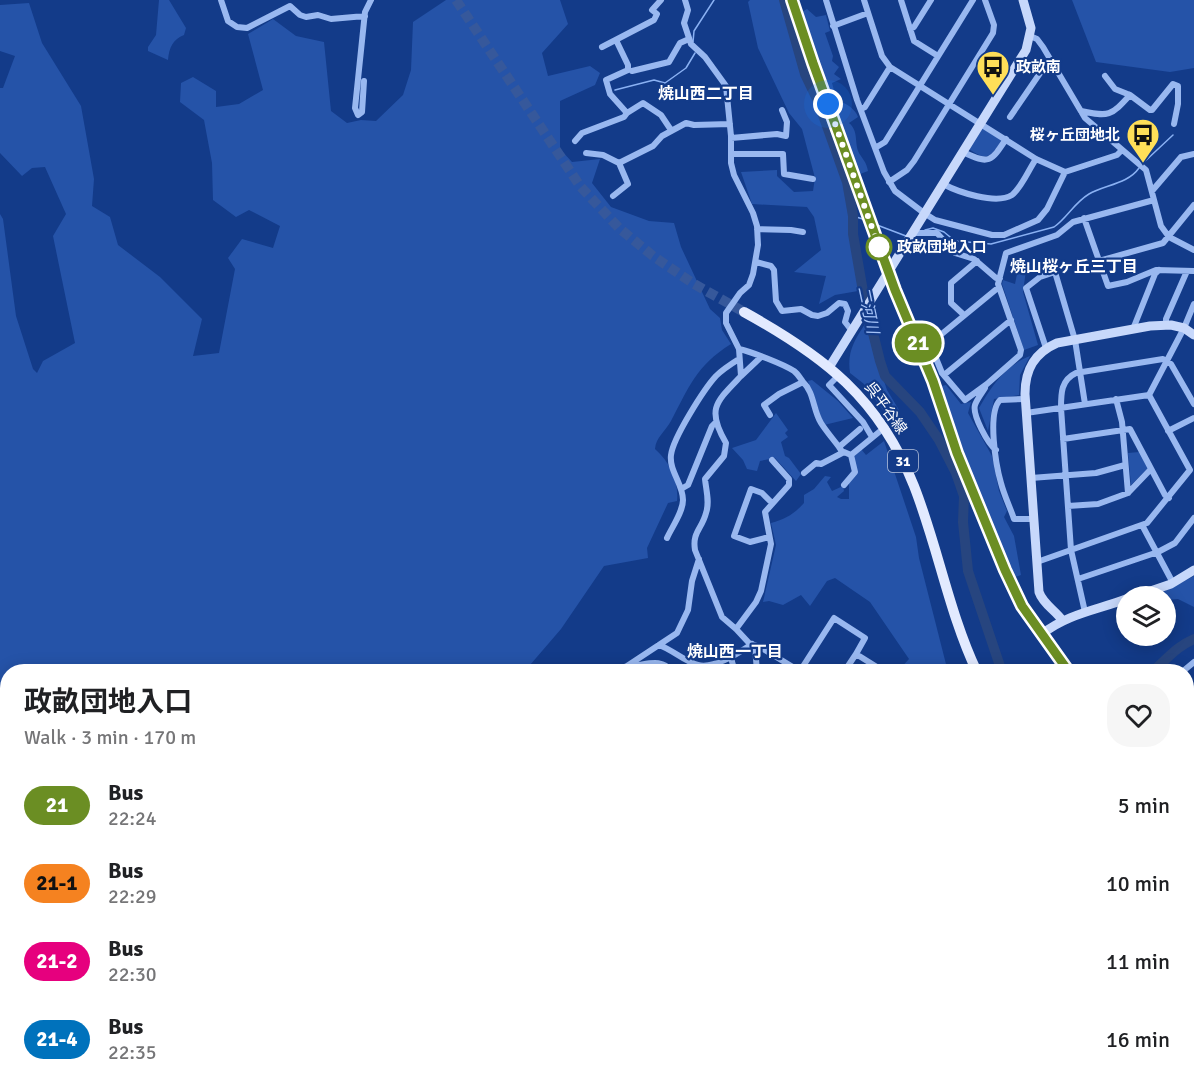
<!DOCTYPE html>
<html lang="en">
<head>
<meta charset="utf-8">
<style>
  :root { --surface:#fff; --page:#f6f6f6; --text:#202124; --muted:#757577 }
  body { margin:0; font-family:Signika,"Noto Sans JP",sans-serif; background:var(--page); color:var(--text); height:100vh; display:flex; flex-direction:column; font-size:22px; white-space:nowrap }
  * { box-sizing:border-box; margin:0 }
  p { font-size:20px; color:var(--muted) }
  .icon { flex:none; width:33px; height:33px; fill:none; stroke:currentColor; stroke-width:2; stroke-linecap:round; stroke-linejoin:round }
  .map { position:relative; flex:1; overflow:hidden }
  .details { position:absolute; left:0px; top:664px; width:1194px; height:428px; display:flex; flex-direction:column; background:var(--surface); border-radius:24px 24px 0 0; box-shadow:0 3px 15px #0003 }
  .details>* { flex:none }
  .badge { padding:0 12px; border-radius:20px; font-size:21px; line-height:39px }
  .buttons { position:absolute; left:1116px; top:586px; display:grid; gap:12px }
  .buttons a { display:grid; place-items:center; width:60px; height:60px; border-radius:50%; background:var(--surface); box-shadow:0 3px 15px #0003; font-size:30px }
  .you { position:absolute; width:30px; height:30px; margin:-15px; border:4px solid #fff; border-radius:50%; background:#1a73e8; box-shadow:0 0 0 9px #1a73e833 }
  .map>.badge { position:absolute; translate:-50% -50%; box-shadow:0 0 0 3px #fff }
  .round { display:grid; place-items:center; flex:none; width:63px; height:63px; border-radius:24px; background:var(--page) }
  .headline { display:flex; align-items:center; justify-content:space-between; height:102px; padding:0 24px }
  h1 { font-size:28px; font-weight:700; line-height:45px }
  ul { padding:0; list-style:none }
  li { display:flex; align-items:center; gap:18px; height:78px; padding:0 24px }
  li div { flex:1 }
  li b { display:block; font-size:22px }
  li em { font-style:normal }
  li .badge { min-width:66px; font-weight:700; text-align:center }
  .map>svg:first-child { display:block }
  .green { fill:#2553a8 }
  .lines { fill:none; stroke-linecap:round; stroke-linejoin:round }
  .stream { stroke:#8ab1f3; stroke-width:1.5 }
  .river { stroke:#27457f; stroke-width:10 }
  .primary-tunnel { stroke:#36589b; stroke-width:10; stroke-dasharray:10 5; stroke-linecap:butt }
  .street { stroke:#99b8f0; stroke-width:6 }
  .secondary { stroke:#c7d8fb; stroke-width:9 }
  .primary { stroke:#e2eaff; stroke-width:10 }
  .line-casing { stroke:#fff; stroke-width:14 }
  .line { stroke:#6b8e23; stroke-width:9 }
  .walk { stroke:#fff; stroke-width:6; stroke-dasharray:0 10.8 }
  .stop-dot { fill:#fff; stroke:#6b8e23; stroke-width:3 }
  .labels { text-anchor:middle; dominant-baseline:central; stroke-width:4.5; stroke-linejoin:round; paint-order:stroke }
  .shield { fill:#133b89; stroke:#b8c4dc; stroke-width:1.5 }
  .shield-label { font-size:14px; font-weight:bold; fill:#fff }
  .poi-label { font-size:15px; font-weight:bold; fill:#fff; stroke:#133b89; text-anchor:start }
  .stop-label { font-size:15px; font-weight:bold; fill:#fff; stroke:#133b89; text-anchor:start }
  .street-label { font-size:15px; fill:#fff; stroke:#133b89 }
  .neighbourhood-label { font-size:16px; font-weight:bold; fill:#fff; stroke:#133b89 }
  .water-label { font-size:16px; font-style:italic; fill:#a4c2f7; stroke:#133b89 }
</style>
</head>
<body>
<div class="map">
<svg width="1194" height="1091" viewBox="0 0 1194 1091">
  <rect width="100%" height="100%" fill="#133b89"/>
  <path class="green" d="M159 0H169L186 28 184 35C173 39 169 48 168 60L148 51V47L156 35Z
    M446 0H560L568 24 542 53 548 76 590 66 600 73 595 85 560 101V149L572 162 600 159 592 183 611 207 649 221 674 223 681 247 710 309 720 318 722 330 731 344C696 366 689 387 671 421 665 432 656 437 655 449 670 462 679 481 677 501L668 503 647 548 648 558 604 566 561 629 524 672H8L7 854 0 851V214L3 219 16 316 33 369 37 373 43 361 75 343 53 236 66 214 45 167 32 168 22 176 0 153V88H3L15 56 0 51V5L29 3 42 43 81 106 94 179 92 206 110 217 118 245 160 277 202 319 193 356 219 353 235 269 228 258 242 239 273 248 280 226 249 210 236 217 213 200 212 163 204 120 180 102 181 83 193 77 216 91V107L239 104 263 90 248 34 273 19 296 36 324 42 331 111 347 123 361 120 376 121 403 95 411 70 413 22Z
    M750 0H780L799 69 819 114 846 185 858 291 835 295 819 304 826 276 794 272 821 250 814 217 807 207 752 204 741 172 777 170V176L794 192 813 191 815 178 802 129 789 113 758 48 748 2Z
    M1072 0H1194V68L1170 72 1096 62Z
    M807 9 816 17 826 15 830 31 825 33 833 56 832 61 839 67 834 74 841 79 832 83 837 101C846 102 856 110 858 117L849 123C859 131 854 143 859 153 863 160 866 161 868 171L860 174 833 108 800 13Z
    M982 128 1002 140C991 157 987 162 969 149Z
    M1018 269 1026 270 1023 292 1038 345 1024 350 1002 284 1003 280 1015 284Z
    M865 324 887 390 899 410 889 418 864 384 850 373C847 352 854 341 865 324Z
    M1030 356 1020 375 1019 395 994 399 988 431 979 408C991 386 1006 365 1030 356Z
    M812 380 838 401 853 418 824 425 808 381Z
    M946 385 961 404 971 402 968 413 992 456 999 491 1007 511 1004 517 1014 536 1021 575 1012 578 958 438 941 386Z
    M776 413 788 430 785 433 788 437 781 442 785 456 789 458 801 474 796 481 775 458 760 461 757 471 747 469 743 460 732 448 756 440Z
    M884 441 916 537 919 558 948 672H897L909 659 870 602 835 578 827 581 810 606 801 595 783 605 769 601 763 602 776 545 771 523C786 519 794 514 804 503V495L814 489 825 476 831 477 827 482 832 491 843 486 844 491 837 497 841 499H849V483L857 473 853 454 861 449 866 455Z
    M1139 452 1148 468 1131 485 1128 453Z
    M1194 576V607L1178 599 1166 600V597H1159V594Z
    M1194 981V1043L1191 1045 1187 1043 1186 992 1189 983Z
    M746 1084 749 1091H376L371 1085Z"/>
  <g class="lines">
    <path class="stream" d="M693 42 694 31 714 0
      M615 90 654 80 665 83 686 68 695 53
      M1142 164 1173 135
      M853 216 866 220
      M877 225 906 236
      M925 230 933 228 944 232 955 241 991 244 1054 227C1067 218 1074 203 1089 194 1104 185 1128 184 1139 168"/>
    <path class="river" d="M784 0 805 74 818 101 847 182 853 216V234L864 297 880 361 885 376 920 412 939 440 956 473 964 496 963 522 968 571 1002 672
      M1152 672C1166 660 1177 646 1194 639"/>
    <path class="primary-tunnel" d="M456 0 580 186 619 228 653 256 694 284 744 312"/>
    <path class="street" d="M221 0 228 21 237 27 247 28 290 6 300 15 306 17 318 15 331 19 365 16
      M685 0 688 10 684 23 691 44 705 57 726 86 731 136V163L734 175 753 213 757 226 758 245 753 274 749 285 740 293 726 313V323L739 349 741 376C716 402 706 409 726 443L724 456 705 479C706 490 710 502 706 513 702 529 692 532 695 550L722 617 736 629 749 643 760 647 801 672
      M826 0 857 100 884 172 895 191 924 213 935 220 992 235H1004L1038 220 1047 209 1065 172
      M864 0 882 56 890 67 1036 159 1065 172 1117 155 1122 150
      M901 0 914 41 938 56
      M833 26 868 13
      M910 29 914 27 931 0
      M1030 36 1037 39 1043 47 1085 118 1146 170 1161 226 1169 237 1194 250
      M616 40 628 65V70L606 80 610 94 627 113
      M602 47 654 20 657 14 652 10 661 0
      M632 71 669 62 680 43 689 39
      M1105 76 1115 89 1130 95
      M364 81 362 112 358 115 355 108 365 12 371 0
      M861 109 865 107 890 67
      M1081 111C1109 117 1111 116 1130 95L1150 110H1152L1173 84 1178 86V104L1174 124
      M1010 117 1047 63
      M731 138 777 134 786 136 787 122 782 110
      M575 141 582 133 624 117 627 113 643 103 661 115 671 130
      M875 148 885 142 973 0
      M963 152C989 165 991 162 1006 139
      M586 153 603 155 619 163
      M731 154H783L784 174 813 179
      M889 182 907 170 914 161 993 33 994 25 985 0
      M943 184C958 192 996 205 1012 195 1022 187 1029 169 1036 159
      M1152 191 1181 157 1194 154
      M613 196 628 184 619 163 653 146 662 136 686 123 694 125 730 124
      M1084 218 1108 286 1127 282 1156 270 1194 271
      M757 229 791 230 803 232
      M912 233H937L955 253 974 259 996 278H1000
      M1099 261 1163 243 1194 205
      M756 262 771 266 774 270 776 301 782 311 801 309 812 315 818 316 827 313 839 303 845 304 848 311 845 322 852 331
      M999 287 932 342 931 346 942 373 965 400 987 384 1020 355 1021 350 998 284 1006 253 1057 235 1073 222 1154 200
      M964 315 951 303V283L977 261
      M1166 325V319L1187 271
      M1133 329 1155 274 1159 270
      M1046 348 1026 288 1040 277 1055 272 1075 340 1085 404
      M739 349C752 352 783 364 794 371 798 374 800 378 803 382L779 394 764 405 770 415
      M839 375 829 385 863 422 872 437
      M944 375 1011 320
      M741 376 761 357
      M803 382C814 392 813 410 821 423 826 431 833 439 839 447
      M985 388C982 393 977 399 975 405 972 415 988 444 996 450
      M1149 395 1184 328 1194 304
      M1025 399 1000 400C987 413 996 466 1001 483 1004 495 1010 507 1014 519H1034
      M1116 399 1122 422 1128 493
      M1026 413 1149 395 1190 470 1147 523 1037 562
      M1168 431 1194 418
      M1063 439 1130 429 1165 495 1169 498
      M841 450 839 447 860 429
      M804 473 816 463 821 464 844 452 851 455 884 428
      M1031 478 1096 473 1125 465
      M844 485 855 472 851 455
      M681 489 688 485 712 426 715 423
      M1068 506 1098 504 1128 493 1151 469
      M1142 525 1173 583
      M769 537 750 542 734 536 751 489 762 493 772 503
      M667 538C672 527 683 512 683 500 683 484 669 471 671 455 673 438 704 389 716 376 723 369 731 364 739 359
      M1078 579 1158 552 1175 543 1194 518
      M1085 612 1071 550 1061 408C1061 393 1061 380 1076 373L1163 359 1171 364 1194 404
      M736 629 756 602 761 591 771 544 765 512 789 485V479L772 460
      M659 645C673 650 685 662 698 665 714 669 739 653 752 644
      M755 646 757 672
      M731 658 735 672
      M628 666C645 666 660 656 673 672
      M800 671 834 618 865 638 856 654 880 669 877 672
      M614 672 627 666 677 633 688 610 692 581 699 559
      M844 672 856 654
      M1182 672 1194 662
      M1186 686 1194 689
      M1186 801 1194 799
      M1186 878 1194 876
      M1186 914 1194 911
      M1186 928 1194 932
      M1186 984V985
      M1186 1061 1194 1052
      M1186 1069 1194 1073
      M810 1084 813 1087V1091
      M987 1084 989 1088 998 1084
      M1044 1084V1091
      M1090 1084H1097
      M1142 1084 1155 1091
      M778 1091 782 1084
      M873 1091 876 1085
      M1170 1091 1174 1084"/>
    <path class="secondary" d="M792 0 813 63 895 290 933 381 957 453 1014 590 1022 606 1069 672
      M830 366 1026 50 1031 28 1023 0
      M1133 597 1171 584 1194 570
      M1062 620C1055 610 1043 604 1039 592L1025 394C1025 370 1034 353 1057 343L1150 326 1171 325 1184 328 1194 335
      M1042 634C1067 614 1097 610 1126 599
      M1186 841 1194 839
      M0 1033 8 1037"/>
    <path class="primary" d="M744 312C824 356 879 398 914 486 938 547 949 613 977 672
      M1186 714 1194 718
      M1186 722 1194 727"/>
  </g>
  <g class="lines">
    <g class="line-casing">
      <path id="line" d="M792 0 813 63 895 290 933 381 957 453 1005 570 1022 606 1069 672"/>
    </g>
    <use href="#line" class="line"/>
    <path class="walk" d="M828 104 880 250 879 247"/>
  </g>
  <defs>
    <g id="bus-pin" transform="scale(1.725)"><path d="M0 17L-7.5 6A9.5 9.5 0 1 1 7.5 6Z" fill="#ffdf58" stroke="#133b89"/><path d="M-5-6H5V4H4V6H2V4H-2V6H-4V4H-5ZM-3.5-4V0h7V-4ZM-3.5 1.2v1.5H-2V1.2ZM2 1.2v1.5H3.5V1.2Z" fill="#111"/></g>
  </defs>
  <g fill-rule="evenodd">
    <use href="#bus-pin" x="993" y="67"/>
    <use href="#bus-pin" x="1143" y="135"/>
  </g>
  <circle class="stop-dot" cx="879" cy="247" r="12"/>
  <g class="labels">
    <rect class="shield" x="888" y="450" width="30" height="22" rx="4.5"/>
    <g class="shield-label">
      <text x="903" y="461">31</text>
    </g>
    <g class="poi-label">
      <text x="1016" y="67">政畝南</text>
      <text x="1120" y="135" text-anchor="end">桜ヶ丘団地北</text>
    </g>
    <g class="stop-label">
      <text x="897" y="247">政畝団地入口</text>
    </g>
    <g class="street-label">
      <text transform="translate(886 408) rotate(54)">呉平谷線</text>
    </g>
    <g class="neighbourhood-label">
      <text x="706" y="94">焼山西二丁目</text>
      <text x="1074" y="267">焼山桜ヶ丘三丁目</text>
      <text x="735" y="652">焼山西一丁目</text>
    </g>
    <g class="water-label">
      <text transform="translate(868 310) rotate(78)">二河川</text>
    </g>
  </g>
</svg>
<div class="buttons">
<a><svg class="icon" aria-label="layers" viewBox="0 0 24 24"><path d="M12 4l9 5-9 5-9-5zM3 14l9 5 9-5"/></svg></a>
</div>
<div class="you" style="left:828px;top:104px"></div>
<b class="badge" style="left:918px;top:343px;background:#6b8e23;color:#fff">21</b>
<section class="details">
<div class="headline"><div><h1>政畝団地入口</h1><p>Walk · 3 min · 170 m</p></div><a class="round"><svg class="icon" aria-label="heart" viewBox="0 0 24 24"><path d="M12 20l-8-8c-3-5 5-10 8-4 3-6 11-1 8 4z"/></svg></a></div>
<ul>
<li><span class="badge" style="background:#6b8e23;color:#fff">21</span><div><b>Bus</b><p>22:24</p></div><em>5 min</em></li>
<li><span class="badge" style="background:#f58220;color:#111">21-1</span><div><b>Bus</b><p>22:29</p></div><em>10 min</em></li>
<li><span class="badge" style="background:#e6007e;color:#fff">21-2</span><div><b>Bus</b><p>22:30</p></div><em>11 min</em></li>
<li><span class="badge" style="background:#0072bc;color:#fff">21-4</span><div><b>Bus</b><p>22:35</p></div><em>16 min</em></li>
</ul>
</section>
</div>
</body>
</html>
